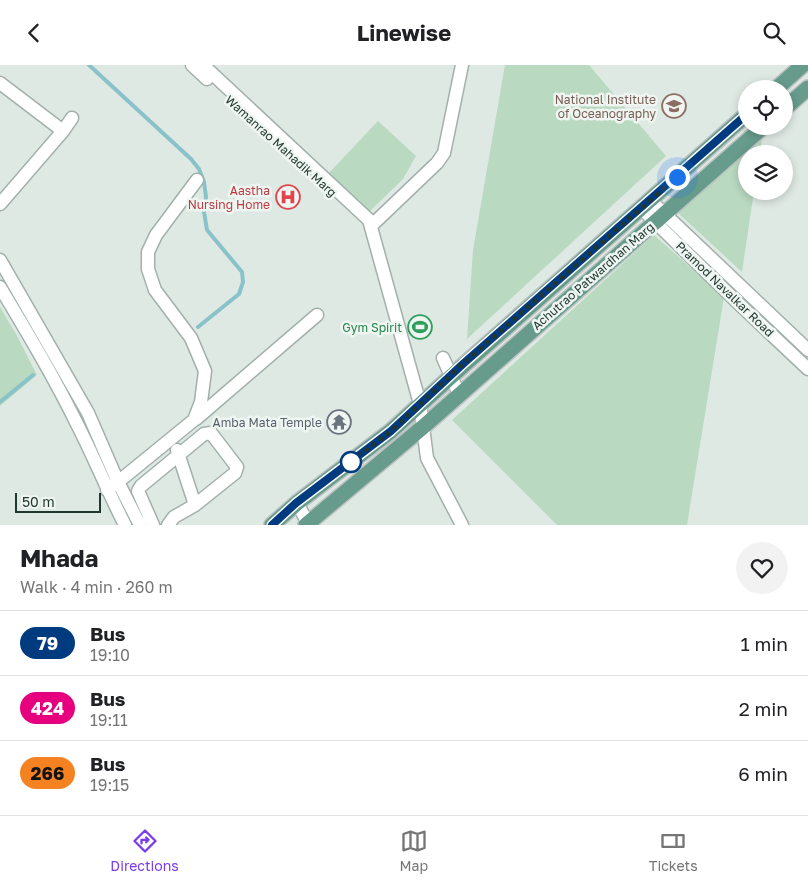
<!DOCTYPE html>
<html lang="en">
<head>
<meta charset="utf-8">
<style>
  :root { --surface:#fff; --page:#f2f2f2; --text:#202124; --muted:#757577; --line:#e0e0e0; --accent:#7c3aed }
  body { margin:0; font-family:"Golos Text",sans-serif; background:var(--page); color:var(--text); height:100vh; display:flex; flex-direction:column; font-size:19px; white-space:nowrap }
  * { box-sizing:border-box; margin:0 }
  p { font-size:16px; color:var(--muted) }
  .icon { flex:none; width:28px; height:28px; fill:none; stroke:currentColor; stroke-width:2; stroke-linecap:round; stroke-linejoin:round }
  .map { position:relative; height:460px; overflow:hidden }
  .details { display:flex; flex-direction:column; background:var(--surface); flex:1 }
  .details>* { flex:none }
  .badge { padding:0 10px; border-radius:16px; font-size:18px; line-height:32px }
  .fabs { position:absolute; left:738px; top:15px; display:grid; gap:10px }
  .fabs a { display:grid; place-items:center; width:55px; height:55px; border-radius:50%; background:var(--surface); box-shadow:0 2px 8px #0003; font-size:25px }
  .scale { position:absolute; left:15px; bottom:12px; width:86px; box-sizing:border-box; padding-left:5px; border:2px solid #213731; border-top:0; font-size:14px; line-height:18px; white-space:nowrap; color:#213731; -webkit-text-stroke:4px #eff6f2; paint-order:stroke }
  .you { position:absolute; width:25px; height:25px; margin:-12px; border:4px solid #fff; border-radius:50%; background:#1a73e8; box-shadow:0 0 0 8px #1a73e833 }
  .map>.badge { position:absolute; translate:-50% -50%; box-shadow:0 0 0 2px #fff }
  .round { display:grid; place-items:center; flex:none; width:52px; height:52px; border-radius:26px; background:var(--page) }
  .headline { display:flex; align-items:center; justify-content:space-between; height:85px; padding:0 20px }
  h1 { font-size:24px; font-weight:700; line-height:38px }
  ul { padding:0; list-style:none }
  li { display:flex; align-items:center; gap:15px; height:65px; padding:0 20px; border-top:1px solid var(--line) }
  li div { flex:1 }
  li b { display:block; font-size:19px }
  li em { font-style:normal }
  li .badge { min-width:55px; font-weight:700; text-align:center }
  header { display:flex; justify-content:space-between; align-items:center; height:65px; padding:0 20px; background:var(--surface); font-size:22px; font-weight:700 }
  .dock { display:flex; justify-content:space-around; align-items:center; height:70px; border-top:1px solid var(--line); background:var(--surface); font-size:14px; color:var(--muted) }
  .dock a { display:grid; justify-items:center; gap:2px }
  .dock .selected { color:var(--accent) }
  .map>svg:first-child { display:block }
  .green { fill:#b9d9c1 }
  .lines { fill:none; stroke-linecap:round; stroke-linejoin:round }
  .stream { stroke:#8ac2ca; stroke-width:4 }
  .minor-casing { stroke:#a2b0ab; stroke-width:15 }
  .major-casing { stroke:#bcc3c1; stroke-width:18 }
  .minor { stroke:#fff; stroke-width:12 }
  .major { stroke:#679b8c; stroke-width:15 }
  .line-casing { stroke:#fff; stroke-width:11 }
  .line { stroke:#003b80; stroke-width:8 }
  .walk { stroke:#213731; stroke-width:5; stroke-dasharray:0 9 }
  .stop-dot { fill:#fff; stroke:#003b80; stroke-width:2.5 }
  .labels { text-anchor:middle; dominant-baseline:central; stroke-width:5; stroke-linejoin:round; paint-order:stroke }
  .education-label { font-size:12px; fill:#785e54; stroke:#eff6f2; text-anchor:end }
  .street-label { font-size:12px; fill:#213731; stroke:#eff6f2 }
  .health-label { font-size:12px; fill:#be3a42; stroke:#eff6f2; text-anchor:end }
  .leisure-label { font-size:12px; fill:#27864d; stroke:#eff6f2; text-anchor:end }
  .worship-label { font-size:12px; fill:#5b616d; stroke:#eff6f2; text-anchor:end }
</style>
</head>
<body>
<header><svg class="icon" aria-label="back" viewBox="0 0 24 24"><path d="M15 5l-7 7 7 7"/></svg>Linewise<svg class="icon" aria-label="search" viewBox="0 0 24 24"><circle cx="10" cy="10" r="6"/><path d="M15 15l6 6"/></svg></header>
<div class="map">
<svg width="808" height="460" viewBox="0 0 808 460">
  <rect width="100%" height="100%" fill="#dfe9e4"/>
  <path class="green" d="M505 0H589L666 91 467 274 473 185Z
    M378 56 416 91 403 114 369 147 328 109Z
    M762 74 760 89H746V126H754L742 207 677 147Z
    M654 170 724 232 687 460H557L452 355Z
    M0 242 16 269 37 310 0 341Z"/>
  <g class="lines">
    <path class="stream" d="M89 0 191 94 199 104 204 117 206 132 204 147 207 165 242 207 243 217 239 229 198 262
      M0 337 33 310"/>
    <g class="minor-casing">
      <path id="minor" d="M192 0 207 14
        M203 0 369 155 420 339 427 393 462 460
        M0 18 63 66
        M651 136 808 285
        M0 139 63 66 72 53
        M642 144 737 237 808 304
        M371 161 437 98 444 88 462 0
        M0 195 88 348 118 417 140 460
        M0 222C27 267 54 312 77 359 94 392 108 427 125 460
        M443 293 459 329
        M196 354 317 250
        M177 385 195 440
        M107 425 118 417 194 355 201 337 205 306 191 273 155 225 148 204V187L156 170 197 115
        M297 438 309 460
        M153 460 138 426 141 421 204 369 211 368 237 402 235 408 195 440 174 452 168 460"/>
    </g>
    <g class="major-casing">
      <path id="major" d="M776 24 803 0
        M784 44 808 23
        M272 460 297 438 391 366 465 299 746 50
        M306 460 423 362 764 61"/>
    </g>
    <use href="#minor" class="minor"/>
    <use href="#major" class="major"/>
  </g>
  <g class="lines">
    <g class="line-casing">
      <path id="line" d="M272 460 296 438 391 366 464 298 746 50"/>
    </g>
    <use href="#line" class="line"/>
    <path class="walk" d="M351 397 348 399 391 366 464 298 677 112"/>
  </g>
  <defs>
    <g id="university-ring" transform="scale(1.25)"><circle r="9.5" fill="#eff6f2" stroke="#8d6e63" stroke-width="1.5"/><path d="M0-5L7-2L0 1L-7-2ZM-4 1L0 2.5L4 1V4Q0 6-4 4Z" fill="#8d6e63"/></g>
    <g id="hospital-ring" transform="scale(1.25)"><circle r="9.5" fill="#eff6f2" stroke="#e0444e" stroke-width="1.5"/><path d="M-5-5h3v3.5h4V-5h3V5h-3V1.5h-4V5h-3Z" fill="#e0444e"/></g>
    <g id="stadium-ring" transform="scale(1.25)"><circle r="9.5" fill="#eff6f2" stroke="#2e9e5b" stroke-width="1.5"/><path d="M0-5a6.5 5 0 1 0 0 10a6.5 5 0 1 0 0-10ZM-3.5-1.8h7v3.6h-7Z" fill="#2e9e5b"/></g>
    <g id="temple-ring" transform="scale(1.25)"><circle r="9.5" fill="#eff6f2" stroke="#6b7280" stroke-width="1.5"/><path d="M0-6L5-2H3V0L6.5 2.5H4V6H1.5V3h-3V6H-4V2.5H-6.5L-3 0V-2H-5Z" fill="#6b7280"/></g>
  </defs>
  <g fill-rule="evenodd">
    <use href="#university-ring" x="674" y="41"/>
    <use href="#hospital-ring" x="288" y="132"/>
    <use href="#stadium-ring" x="420" y="262"/>
    <use href="#temple-ring" x="339" y="357"/>
  </g>
  <circle class="stop-dot" cx="351" cy="397" r="10"/>
  <g class="labels">
    <g class="education-label">
      <text x="656" y="34">National Institute<tspan x="656" dy="14">of Oceanography</tspan></text>
    </g>
    <g class="street-label">
      <text transform="translate(281 81) rotate(42)">Wamanrao Mahadik Marg</text>
      <text transform="translate(593 211) rotate(-41)">Achutrao Patwardhan Marg</text>
      <text transform="translate(725 224) rotate(44)">Pramod Navalkar Road</text>
    </g>
    <g class="health-label">
      <text x="270" y="125">Aastha<tspan x="270" dy="14">Nursing Home</tspan></text>
    </g>
    <g class="leisure-label">
      <text x="402" y="262">Gym Spirit</text>
    </g>
    <g class="worship-label">
      <text x="322" y="357">Amba Mata Temple</text>
    </g>
  </g>
</svg>
<div class="fabs">
<a><svg class="icon" aria-label="locate" viewBox="0 0 24 24"><circle cx="12" cy="12" r="6"/><path d="M12 2v4M12 18v4M2 12h4M18 12h4"/></svg></a>
<a><svg class="icon" aria-label="layers" viewBox="0 0 24 24"><path d="M12 4l9 5-9 5-9-5zM3 14l9 5 9-5"/></svg></a>
</div>
<div class="scale">50 m</div>
<div class="you" style="left:677px;top:112px"></div>
</div>
<section class="details">
<div class="headline"><div><h1>Mhada</h1><p>Walk · 4 min · 260 m</p></div><a class="round"><svg class="icon" aria-label="heart" viewBox="0 0 24 24"><path d="M12 20l-8-8c-3-5 5-10 8-4 3-6 11-1 8 4z"/></svg></a></div>
<ul>
<li><span class="badge" style="background:#003b80;color:#fff">79</span><div><b>Bus</b><p>19:10</p></div><em>1 min</em></li>
<li><span class="badge" style="background:#e6007e;color:#fff">424</span><div><b>Bus</b><p>19:11</p></div><em>2 min</em></li>
<li><span class="badge" style="background:#f58220;color:#111">266</span><div><b>Bus</b><p>19:15</p></div><em>6 min</em></li>
</ul>
</section>
<nav class="dock">
<a class="selected"><svg class="icon" aria-label="directions" viewBox="0 0 24 24"><path d="M12 3l9 9-9 9-9-9zM9 14v-3h6M13 9l2 2-2 2"/></svg>Directions</a>
<a><svg class="icon" aria-label="map" viewBox="0 0 24 24"><path d="M3 6l6-2 6 2 6-2v14l-6 2-6-2-6 2zM9 4v14M15 6v14"/></svg>Map</a>
<a><svg class="icon" aria-label="tickets" viewBox="0 0 24 24"><path d="M3 7h18v10H3zM15 7v10"/></svg>Tickets</a>
</nav>
</body>
</html>
